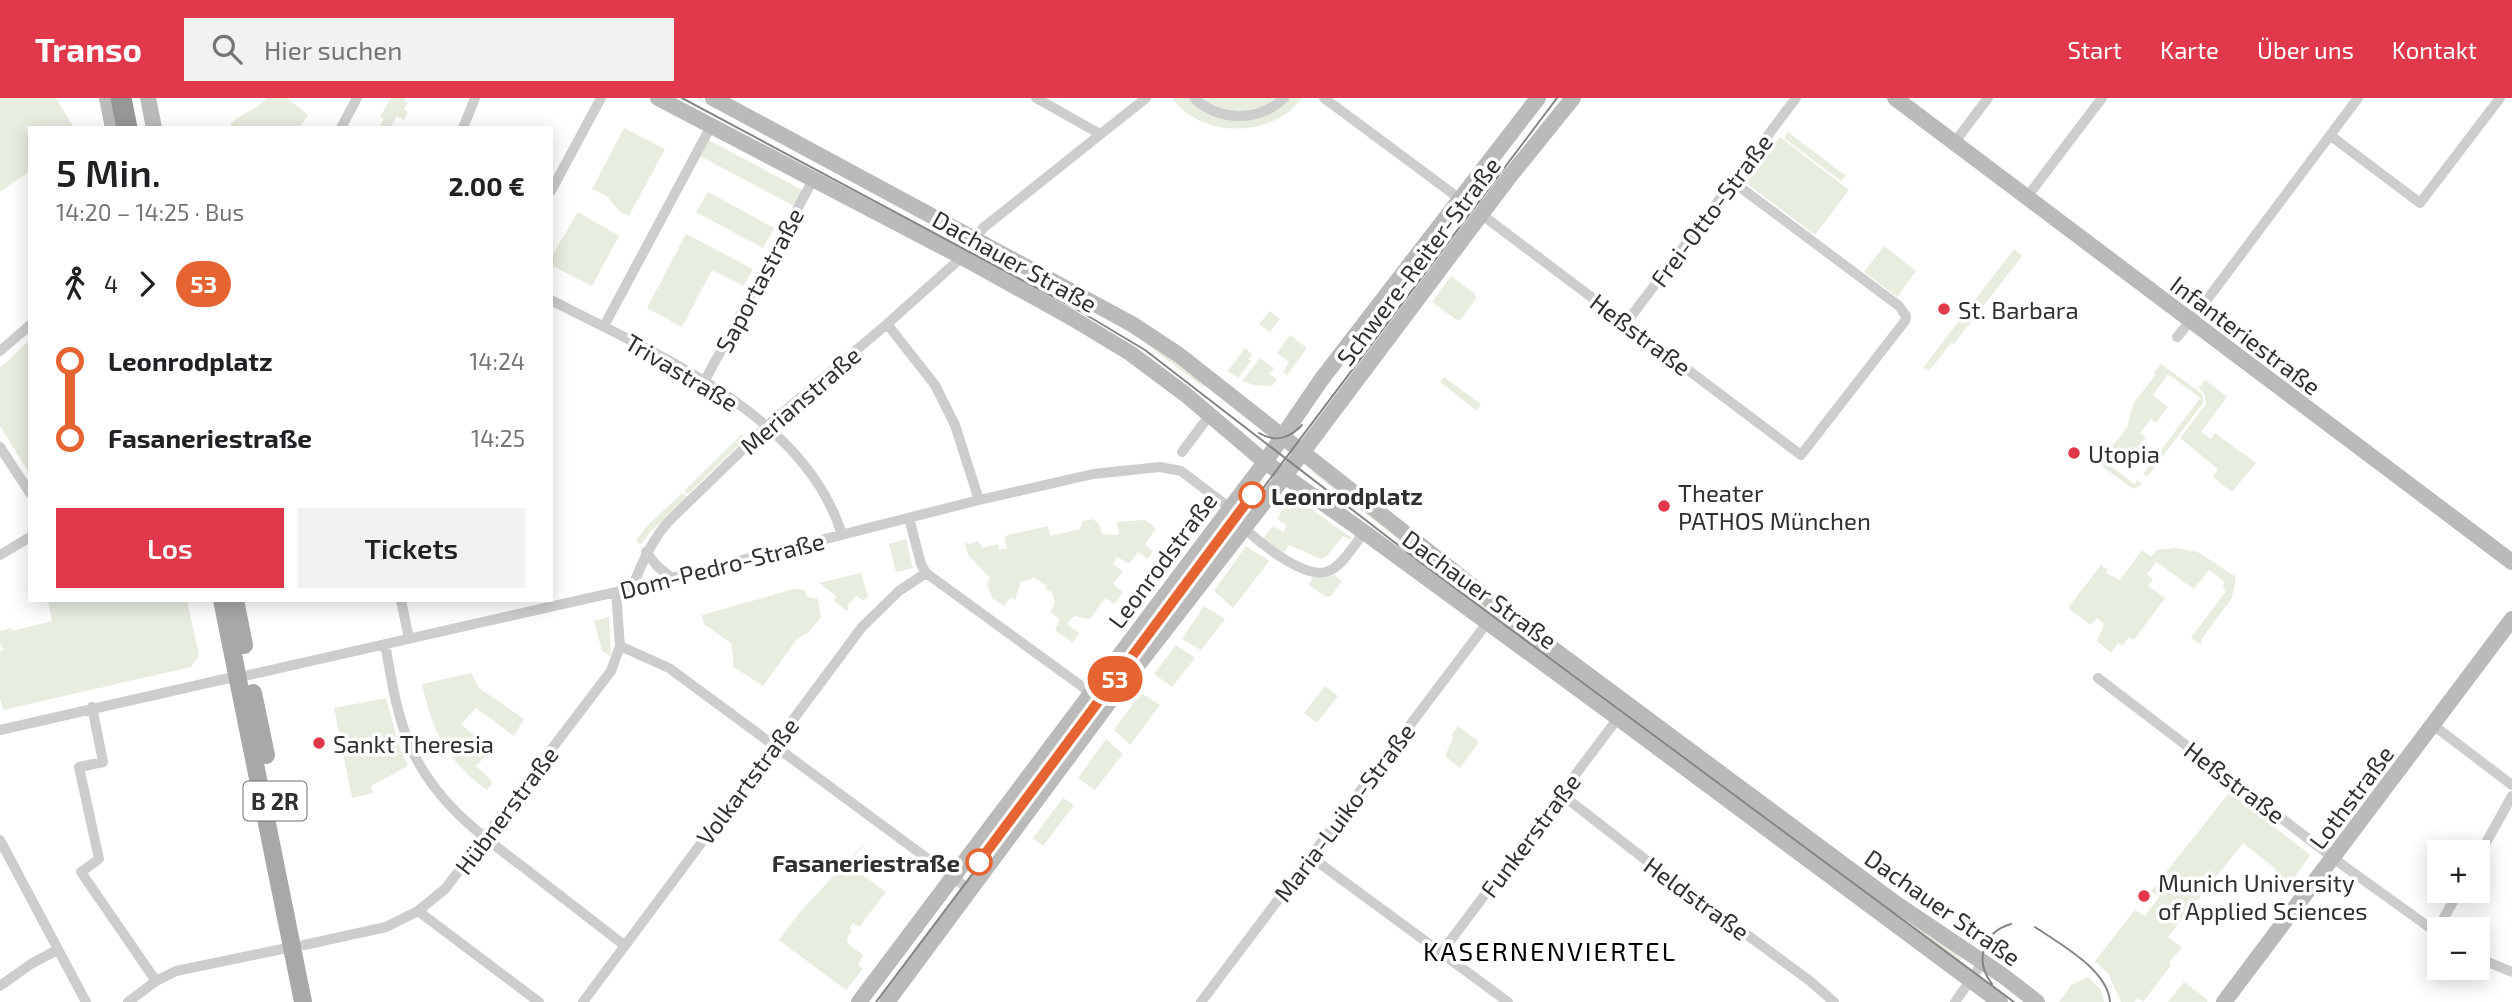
<!DOCTYPE html>
<html lang="de">
<head>
<meta charset="utf-8">
<style>
  :root { --surface:#fff; --page:#f2f2f2; --text:#202124; --muted:#757577; --accent:#e2384b }
  body { margin:0; font-family:"Exo 2",sans-serif; background:var(--page); color:var(--text); height:100vh; display:flex; flex-direction:column; font-size:26px; white-space:nowrap }
  * { box-sizing:border-box; margin:0 }
  p { font-size:23px; color:var(--muted) }
  .icon { flex:none; width:38px; height:38px; fill:none; stroke:currentColor; stroke-width:2; stroke-linecap:round; stroke-linejoin:round }
  .map { position:relative; flex:1; overflow:hidden }
  .side { position:absolute; left:28px; top:28px; width:525px; height:476px; display:flex; flex-direction:column; background:var(--surface); border-radius:0px; box-shadow:0 4px 18px #0003 }
  .side>* { flex:none }
  .badge { padding:0 14px; border-radius:23px; font-size:24px; line-height:46px }
  .tools { position:absolute; left:2427px; top:742px; display:grid; gap:14px }
  .tools a { display:grid; place-items:center; width:63px; height:63px; border-radius:0px; background:var(--surface); box-shadow:0 4px 18px #0003; font-size:35px }
  .map>.badge { position:absolute; translate:-50% -50%; box-shadow:0 0 0 4px #fff }
  .legs { display:flex; align-items:center; gap:10px; height:77px; padding:0 28px; font-size:23px }
  .legs p { margin-inline-start:auto }
  .overview { display:flex; align-items:center; justify-content:space-between; height:119px; padding:0 28px }
  h1 { font-size:38px; font-weight:600; line-height:52px }
  .primary-button { display:flex; gap:14px; margin-top:auto; padding:14px 28px }
  .primary-button a { flex:1; height:80px; border-radius:0px; background:var(--accent); color:#fff; font-size:28px; font-weight:600; line-height:80px; text-align:center }
  .primary-button a+a { background:var(--page); color:var(--text) }
  ul { padding:0 28px; list-style:none }
  li { display:flex; align-items:center; gap:24px; height:77px; font-size:26px }
  li i { display:grid; place-items:center; width:10px; height:100%; margin:0 9px; background:currentColor }
  li i::after { content:''; width:18px; height:18px; margin:-9px; border:5px solid; border-radius:50%; background:var(--surface) }
  li p { margin-inline-start:auto }
  li:first-child i { background:linear-gradient(#0000 50%,currentColor 0) }
  li:last-child i { background:linear-gradient(currentColor 50%,#0000 0) }
  header { display:flex; align-items:center; gap:42px; box-sizing:border-box; height:98px; padding:0 35px; background:var(--accent); color:#fff }
  header strong { font-size:33px }
  nav { display:flex; gap:38px; margin-inline-start:auto; font-size:24px }
  .search { width:490px; height:63px; background:var(--page); display:flex; align-items:center; gap:18px; box-sizing:border-box; padding:0 24px; border-radius:0px; color:var(--muted); font-size:26px }
  .map>svg:first-child { display:block }
  .green { fill:#e7eddf }
  .lines { fill:none; stroke-linecap:round; stroke-linejoin:round }
  .street { stroke:#cdcdcd; stroke-width:10 }
  .secondary { stroke:#bababa; stroke-width:16 }
  .primary { stroke:#a8a8a8; stroke-width:18 }
  .highway { stroke:#979797; stroke-width:21 }
  .tram { stroke:#858585; stroke-width:2 }
  .line-1-casing { stroke:#fff; stroke-width:16 }
  .line-1 { stroke:#e66432; stroke-width:10 }
  .poi-dot { fill:#e2384b; stroke:#fff; stroke-width:2.5 }
  .stop-1-dot { fill:#fff; stroke:#e66432; stroke-width:3.5 }
  .labels { text-anchor:middle; dominant-baseline:central; stroke-width:7; stroke-linejoin:round; paint-order:stroke }
  .shield { fill:#fff; stroke:#6e6e6e; stroke-width:2 }
  .shield-label { font-size:23px; font-weight:bold; fill:#303030 }
  .street-label { font-size:24px; fill:#303030; stroke:#fff }
  .poi-label { font-size:24px; fill:#303030; stroke:#fff; text-anchor:start }
  .stop-label { font-size:24px; font-weight:bold; fill:#303030; stroke:#fff; text-anchor:start }
  .neighbourhood-label { font-size:26px; letter-spacing:2px; fill:#000; stroke:#fff }
</style>
</head>
<body>
<header>
<strong>Transo</strong>
<div class="search"><svg class="icon" aria-label="search" viewBox="0 0 24 24"><circle cx="10" cy="10" r="6"/><path d="M15 15l6 6"/></svg>Hier suchen</div>
<nav><a>Start</a><a>Karte</a><a>Über uns</a><a>Kontakt</a></nav>
</header>
<div class="map">
<svg width="2512" height="904" viewBox="0 0 2512 904">
  <rect width="100%" height="100%" fill="#fff"/>
  <path class="green" d="M0 0H56L74 30H30V73L0 94Z
    M266 0H287L308 17 299 30H232L231 25C242 15 256 13 266 0Z
    M391 0H406L404 2 408 5 404 11 408 14 404 22 397 18 390 30 380 28 384 21 380 19Z
    M695 0H700L1091 210 1139 238 1205 286 1203 289 1138 240 1090 211Z
    M1172 0H1302C1295 8 1287 17 1277 21 1242 39 1196 32 1172 0Z
    M624 30 665 51 629 118 620 114 607 98 592 91Z
    M1788 34 1846 78 1841 83 1784 40Z
    M1780 39 1849 92 1815 137 1746 85Z
    M705 40 806 94 798 110 696 56Z
    M708 94 774 130 763 150 696 114Z
    M578 114 619 138 592 188 551 167V159Z
    M686 136 753 171 744 188 712 172 682 229 647 210Z
    M1884 148 1916 173 1897 199 1864 174Z
    M2014 151 2022 158 1954 246 1951 245 1930 272 1923 270Z
    M1451 178 1475 196 1476 201 1460 222 1455 221 1432 204Z
    M1270 213 1280 221 1270 234 1259 226Z
    M1290 237 1307 250 1287 277 1283 274 1289 264 1277 255Z
    M30 242V376L0 328V270Z
    M1245 250 1252 256 1249 261 1251 263 1238 280 1228 273Z
    M1260 260 1274 270 1269 276 1277 281 1272 288 1254 287 1242 283Z
    M2161 266 2202 296 2203 305 2147 379 2143 376 2200 300 2168 276 2153 297 2168 309 2156 325 2151 321 2140 335 2146 339 2132 357 2125 352 2112 369 2134 386 2138 382 2142 386 2133 391 2103 369 2102 360 2127 330 2133 306 2156 276 2154 274Z
    M1444 279 1481 306 1477 313 1440 284Z
    M2205 282 2227 299 2201 334 2211 341 2215 335 2256 365 2232 394 2213 379 2218 371 2180 340 2206 306 2204 295 2199 290Z
    M742 336 746 340 688 396 684 393Z
    M1313 373 1472 496 1957 854 1956 856 1962 860 1956 866 1394 449 1399 442 1312 374Z
    M682 395 687 399 650 434 641 446 636 443 646 429Z
    M1297 401 1352 440 1350 442 1343 438 1327 458 1321 461 1289 447 1284 455 1263 441 1273 428 1283 434 1287 428 1277 420 1290 402Z
    M1093 421 1099 426 1102 436 1119 437 1117 424 1145 422 1156 430 1145 447 1153 453 1148 461 1138 454 1129 466 1117 459 1113 466 1123 473 1113 486 1123 494 1114 506 1105 500 1090 521 1074 518 1067 526 1079 535 1073 545 1055 532 1060 521 1050 514 1055 505 1052 494 1045 491 1047 488 1033 479 1030 482 1021 483 1015 502 1011 499 1004 508 992 500 987 486 990 480 968 457 965 444 969 446 978 443 982 450 998 446 999 452 1007 450 1004 440 1008 437 1048 428 1050 438 1080 431 1083 423Z
    M906 441 913 470 896 474 889 446Z
    M1246 448 1269 463 1233 510 1214 493Z
    M2175 450 2198 454 2236 479 2232 500 2202 540 2201 547 2191 540 2226 493 2222 489 2225 484 2209 472 2194 491 2156 464 2147 476 2153 481 2148 488 2165 500 2134 542 2129 539 2122 548 2118 545 2111 555 2097 543 2104 526 2097 520 2090 527 2068 510 2101 467 2108 472 2106 475 2120 482 2142 452 2151 459 2157 452Z
    M861 475 868 499 863 502 856 498 847 508 849 511 847 513 833 502 837 499 819 485Z
    M1335 477 1342 483 1331 498 1326 499 1309 487 1313 478 1324 480Z
    M794 491 805 492 807 499 818 501 821 519 808 535 797 541 763 588 732 568 734 566 731 545 704 526 702 517Z
    M48 502H187L199 557 191 569 3 612 0 600V553L4 552 0 546V533L11 530 12 533 52 523Z
    M1204 508 1225 521 1201 552 1182 541Z
    M609 519 611 558 602 553 594 523Z
    M1176 547 1195 560 1172 589 1154 576Z
    M471 575 479 590 524 621 514 638 476 610 461 626 491 652 476 668 493 684 487 692C447 664 432 632 422 586Z
    M1325 588 1338 598 1317 625 1304 615Z
    M1141 595 1160 607 1130 647 1114 632Z
    M386 600 399 648 408 668 371 688 373 695 352 700 334 610Z
    M1458 628 1479 644 1460 670 1445 658 1453 640 1451 638Z
    M1106 641 1123 656 1095 692 1078 680Z
    M2230 694 2310 757 2309 759 2286 791 2271 780 2276 771 2243 745 2168 839 2182 850 2169 864 2171 867 2143 904 2138 900 2134 904H2121L2109 877 2095 863 2135 812 2145 818 2159 799 2151 793Z
    M1063 700 1074 707 1043 748 1033 740Z
    M867 742 850 764V768L886 794 859 829 853 825 850 830 852 833 847 840 848 846 863 857 858 867 863 871 846 892 779 842 799 815Z
    M2088 879 2101 892 2104 904H2059L2071 887Z
    M2184 884 2208 902 2207 904H2168Z"/>
  <g class="lines">
    <path class="street" d="M1036 0 1100 36
      M1194 0C1219 23 1258 25 1284 0
      M1324 0 1460 101
      M341 30 357 0
      M463 30 475 0
      M2331 38 2420 105 2500 0
      M1954 45 1988 0
      M551 93 601 0
      M2027 99 2102 0
      M1481 116 1801 357 1905 223 1906 218 1899 208 1733 84
      M976 140 983 130 1146 0
      M551 202C654 256 805 315 842 437
      M1626 225 1796 0
      M887 226 935 287 955 327 979 402
      M604 228 711 28
      M2177 239 2200 211 2358 0
      M0 253 30 227
      M704 284 814 80
      M0 349 30 395
      M1182 354 1209 318
      M909 420 921 466 926 475 1091 595
      M1244 430C1260 445 1303 480 1326 474 1341 470 1355 446 1364 434
      M646 454 657 468 672 480
      M0 457 30 439
      M632 490C642 465 651 443 669 423L767 328 887 226 962 159
      M401 502 409 541
      M385 546C391 579 396 614 409 645 432 702 479 736 527 772 559 797 592 822 624 847
      M620 548 669 570 970 792
      M249 577 616 494 979 402 1093 376 1160 369 1181 373 1230 410
      M2098 580 2344 768 2440 837
      M92 609 103 664 79 669 99 761 81 774 156 883
      M2433 627 2512 687
      M0 632 238 578
      M1561 696 1651 766 1810 883 1834 904
      M0 742 86 904
      M1311 759 1508 904
      M2478 759 2512 698
      M418 813 539 904
      M2436 834 2459 793
      M304 847 386 829 418 813 445 791 611 573 620 548 616 494
      M1441 855 1618 620
      M2478 860 2512 874
      M0 888 31 866 57 852
      M128 904 156 883 176 873 292 849
      M583 904 862 529 899 493 926 475
      M1201 904 1487 525
      M1955 904 1983 864"/>
    <path class="secondary" d="M107 0 113 30
      M148 0 154 30
      M658 0 962 159 1072 220 1130 255 1185 296 1265 364 1364 434 1618 620 2000 904
      M713 0 1132 226 1179 257 1533 536 1895 805 2002 877 2037 904
      M1895 0 2512 464
      M859 904 1265 364 1321 282 1538 0
      M887 904 1110 603 1286 376 1510 78 1573 0
      M2224 904 2512 521"/>
    <path class="primary" d="M222 502 303 904
      M235 502 244 547
      M253 595 266 657"/>
    <path class="highway" d="M121 0 127 30"/>
    <path class="tram" d="M682 0 1078 212 1145 252 1420 464 2014 904
      M1259 335C1275 345 1290 340 1302 327
      M2035 829C2060 846 2108 872 2110 904
      M1992 886C1974 863 1983 834 2011 826
      M876 904 1557 0"/>
  </g>
  <g class="lines">
    <g class="line-1-casing">
      <path id="line-1" d="M979 764 1252 397"/>
    </g>
    <use href="#line-1" class="line-1"/>
  </g>
  <g class="poi-dot">
    <circle cx="1944" cy="211" r="7"/>
    <circle cx="2074" cy="355" r="7"/>
    <circle cx="1664" cy="408" r="7"/>
    <circle cx="319" cy="645" r="7"/>
    <circle cx="2144" cy="798" r="7"/>
  </g>
  <g class="stop-1-dot">
    <circle cx="1252" cy="397" r="12"/>
    <circle cx="979" cy="764" r="12"/>
  </g>
  <g class="labels">
    <rect class="shield" x="243.5" y="683.5" width="63" height="39" rx="5"/>
    <g class="shield-label">
      <text x="275" y="703">B 2R</text>
    </g>
    <g class="street-label">
      <text transform="translate(1711 112) rotate(-53)">Frei-Otto-Straße</text>
      <text transform="translate(1015 163) rotate(29)">Dachauer Straße</text>
      <text transform="translate(1418 163) rotate(-53)">Schwere-Reiter-Straße</text>
      <text transform="translate(759 182) rotate(-62)">Saportastraße</text>
      <text transform="translate(1641 236) rotate(37)">Heßstraße</text>
      <text transform="translate(2246 237) rotate(37)">Infanteriestraße</text>
      <text transform="translate(682 274) rotate(31)">Trivastraße</text>
      <text transform="translate(800 302) rotate(-41)">Merianstraße</text>
      <text transform="translate(1162 462) rotate(-53)">Leonrodstraße</text>
      <text transform="translate(722 467) rotate(-14)">Dom-Pedro-Straße</text>
      <text transform="translate(1480 491) rotate(36)">Dachauer Straße</text>
      <text transform="translate(747 683) rotate(-53)">Volkartstraße</text>
      <text transform="translate(2235 684) rotate(37)">Heßstraße</text>
      <text transform="translate(2351 699) rotate(-53)">Lothstraße</text>
      <text transform="translate(506 712) rotate(-53)">Hübnerstraße</text>
      <text transform="translate(1344 714) rotate(-53)">Maria-Luiko-Straße</text>
      <text transform="translate(1530 737) rotate(-53)">Funkerstraße</text>
      <text transform="translate(1697 800) rotate(36)">Heldstraße</text>
      <text transform="translate(1943 809) rotate(35)">Dachauer Straße</text>
    </g>
    <g class="poi-label">
      <text x="1958" y="211">St. Barbara</text>
      <text x="2088" y="355">Utopia</text>
      <text x="1678" y="394">Theater<tspan x="1678" dy="28">PATHOS München</tspan></text>
      <text x="333" y="645">Sankt Theresia</text>
      <text x="2158" y="784">Munich University<tspan x="2158" dy="28">of Applied Sciences</tspan></text>
    </g>
    <g class="stop-label">
      <text x="1271" y="397">Leonrodplatz</text>
      <text x="960" y="764" text-anchor="end">Fasaneriestraße</text>
    </g>
    <g class="neighbourhood-label">
      <text x="1550" y="852">KASERNENVIERTEL</text>
    </g>
  </g>
</svg>
<div class="tools">
<a>+</a>
<a>−</a>
</div>
<b class="badge" style="left:1115px;top:581px;background:#e66432;color:#fff">53</b>
<section class="side">
<div class="overview"><div><h1>5 Min.</h1><p>14:20 – 14:25 · Bus</p></div><b>2.00 €</b></div>
<div class="legs"><svg class="icon" aria-label="walk" viewBox="0 0 24 24"><circle cx="13" cy="4" r="2"/><path d="M13 8l-2 6 4 7M11 14l-3 7M7 12l3-4h3l4 4"/></svg>4<svg class="icon" aria-label="forward" viewBox="0 0 24 24"><path d="M9 5l7 7-7 7"/></svg><b class="badge" style="background:#e66432;color:#fff">53</b></div>
<ul>
<li><i style="color:#e66432"></i><b>Leonrodplatz</b><p>14:24</p></li>
<li><i style="color:#e66432"></i><b>Fasaneriestraße</b><p>14:25</p></li>
</ul>
<div class="primary-button"><a>Los</a><a>Tickets</a></div>
</section>
</div>
</body>
</html>
